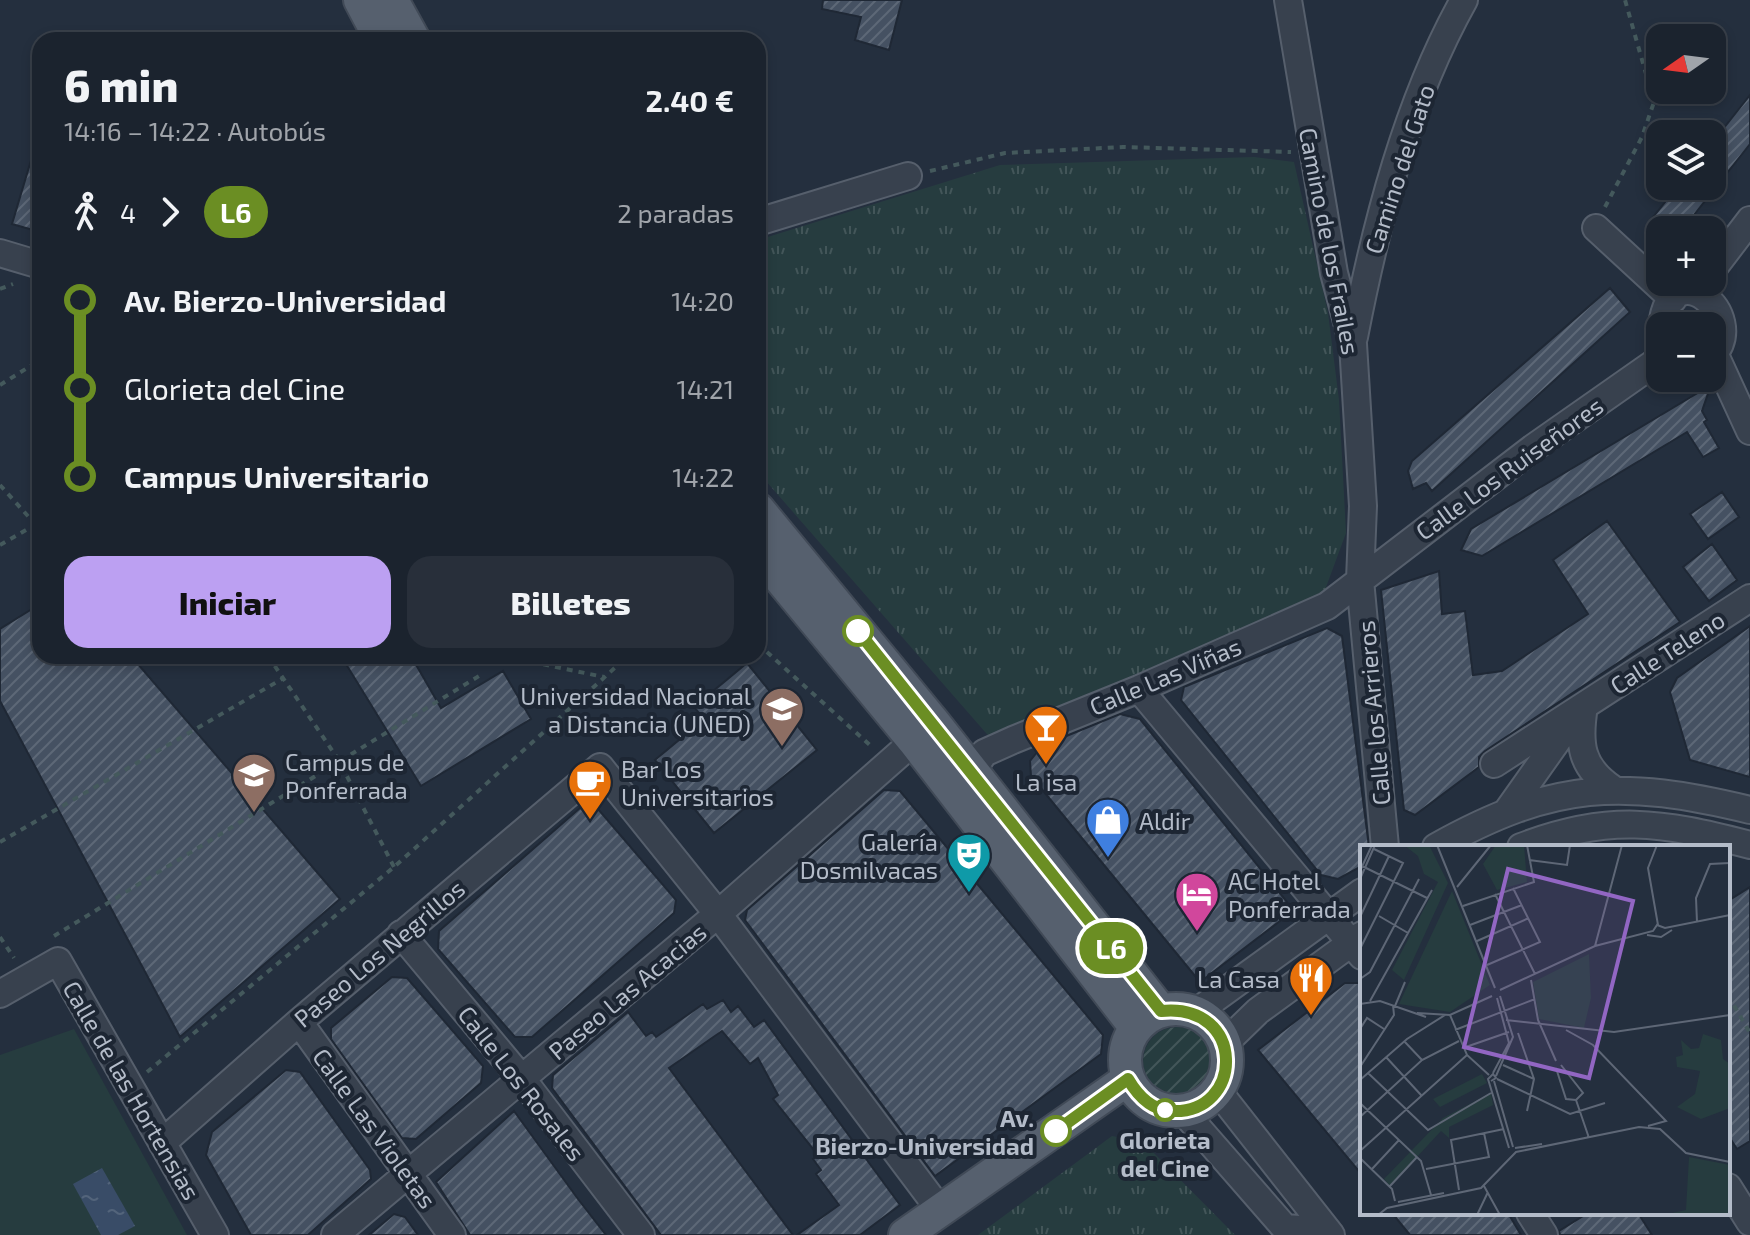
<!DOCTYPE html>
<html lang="es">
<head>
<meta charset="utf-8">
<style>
  :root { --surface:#1b232e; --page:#282f3a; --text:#f1f3f6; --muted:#a0a4aa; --line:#39404a; --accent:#bca0f2 }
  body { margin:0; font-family:"Exo 2",sans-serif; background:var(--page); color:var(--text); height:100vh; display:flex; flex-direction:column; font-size:30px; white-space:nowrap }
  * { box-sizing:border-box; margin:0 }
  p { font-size:26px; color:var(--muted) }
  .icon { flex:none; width:44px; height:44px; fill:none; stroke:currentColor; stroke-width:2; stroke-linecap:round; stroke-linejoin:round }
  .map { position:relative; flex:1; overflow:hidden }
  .side { position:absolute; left:32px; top:32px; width:734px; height:632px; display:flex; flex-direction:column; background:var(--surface); border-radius:24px; box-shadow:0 4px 12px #0003,0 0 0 2px var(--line) }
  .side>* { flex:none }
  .badge { padding:0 16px; border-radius:26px; font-size:28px; line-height:52px }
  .needle { width:52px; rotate:256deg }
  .fabs { position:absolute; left:1646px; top:24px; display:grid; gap:16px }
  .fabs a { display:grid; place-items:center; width:80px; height:80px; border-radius:16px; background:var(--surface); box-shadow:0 4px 12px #0003,0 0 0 2px var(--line); font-size:40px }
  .map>.badge { position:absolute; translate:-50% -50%; box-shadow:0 0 0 4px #fff }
  .legs { display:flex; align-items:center; gap:12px; height:88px; padding:0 32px; font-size:26px }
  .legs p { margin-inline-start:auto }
  .headline { display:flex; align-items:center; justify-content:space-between; height:136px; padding:0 32px }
  h1 { font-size:44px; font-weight:800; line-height:60px }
  .button { display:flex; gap:16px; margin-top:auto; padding:16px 32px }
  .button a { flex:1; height:92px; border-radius:24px; background:var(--accent); color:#111; font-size:32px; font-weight:800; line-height:92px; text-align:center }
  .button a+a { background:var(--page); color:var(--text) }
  ul { padding:0 32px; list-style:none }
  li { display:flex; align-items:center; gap:28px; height:88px; font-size:30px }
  li i { display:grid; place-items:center; width:12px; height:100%; margin:0 10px; background:currentColor }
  li i::after { content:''; width:20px; height:20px; margin:-10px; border:6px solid; border-radius:50%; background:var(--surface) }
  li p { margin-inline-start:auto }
  li:first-child i { background:linear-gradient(#0000 50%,currentColor 0) }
  li:last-child i { background:linear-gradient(currentColor 50%,#0000 0) }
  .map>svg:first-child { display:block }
  .grass { fill:url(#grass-tufts) }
  .garden { fill:url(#garden-furrows) }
  .pitch { fill:#263c3f }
  .water { fill:url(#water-ripples) }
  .building { fill:url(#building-hatch); stroke:#1f2835; stroke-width:2 }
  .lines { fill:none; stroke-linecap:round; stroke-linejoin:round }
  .minor-casing { stroke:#565f6c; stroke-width:30 }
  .major-casing { stroke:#414a57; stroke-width:36 }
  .path { stroke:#44595c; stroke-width:4; stroke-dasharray:6 6; stroke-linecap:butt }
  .minor { stroke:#38414e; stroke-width:26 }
  .major { stroke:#56606e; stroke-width:32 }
  .line-1-casing { stroke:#fff; stroke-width:18 }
  .line-1 { stroke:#6b8e23; stroke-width:12 }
  .stop-1-dot { fill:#fff; stroke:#6b8e23; stroke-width:4 }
  .labels { text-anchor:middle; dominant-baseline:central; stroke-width:8; stroke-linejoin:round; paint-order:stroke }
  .street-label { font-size:24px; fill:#b4bcc9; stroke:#1d2633 }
  .poi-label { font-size:24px; fill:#b4bcc9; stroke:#1d2633; text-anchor:start }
  .stop-label { font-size:24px; font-weight:bold; fill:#b4bcc9; stroke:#1d2633; text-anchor:end }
  .inset-road { fill:none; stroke:#5e6776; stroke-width:2 }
  .view { fill:#9266c3; fill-opacity:0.15; stroke:#9266c3; stroke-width:4 }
  .inset-edge { fill:none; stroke:#b4bcc9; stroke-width:4 }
</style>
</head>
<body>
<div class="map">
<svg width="1750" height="1235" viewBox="0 0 1750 1235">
  <defs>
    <pattern id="grass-tufts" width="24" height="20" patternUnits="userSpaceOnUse" patternTransform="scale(2)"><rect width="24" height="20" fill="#263c3f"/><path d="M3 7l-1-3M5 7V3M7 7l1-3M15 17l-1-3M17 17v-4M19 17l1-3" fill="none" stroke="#435659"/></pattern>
    <pattern id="garden-furrows" width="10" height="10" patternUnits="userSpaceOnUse" patternTransform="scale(2)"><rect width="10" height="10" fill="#263c3f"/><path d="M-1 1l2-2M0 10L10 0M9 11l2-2" fill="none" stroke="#435659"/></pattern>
    <pattern id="water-ripples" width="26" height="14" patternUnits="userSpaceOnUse" patternTransform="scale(2)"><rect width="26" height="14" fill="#394c67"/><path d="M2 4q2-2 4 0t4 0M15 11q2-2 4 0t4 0" fill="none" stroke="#53647b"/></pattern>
    <pattern id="building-hatch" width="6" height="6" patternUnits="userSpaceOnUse" patternTransform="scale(2)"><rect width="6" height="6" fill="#455162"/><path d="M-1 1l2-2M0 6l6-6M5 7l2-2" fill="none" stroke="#5d6877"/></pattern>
  </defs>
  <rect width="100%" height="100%" fill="#242f3e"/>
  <path class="grass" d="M1254 157 1294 162 1328 313 1339 400 1346 533 1322 598 993 741 758 472V240L1000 165Z
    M1112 1136 1143 1142 1235 1235H978Z"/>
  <path class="garden" d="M1143 1061a34 34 0 1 1 68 0a34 34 0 1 1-68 0Z"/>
  <path class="pitch" d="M74 1029 187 1235H0V1055Z"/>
  <path class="water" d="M102 1168 135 1226 118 1235H101L73 1184Z"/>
  <path class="building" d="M823 0H902L889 50 855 40 861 17 822 9Z
    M1750 95V144L1682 230H1660L1650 221 1678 186H1712V143Z
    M35 147 40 148V232L12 224Z
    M1610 288 1630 312 1432 491 1426 483 1413 489 1408 471 1412 461Z
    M1711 385 1702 411 1707 420 1704 422 1719 448 1703 457 1687 432 1482 556 1461 550 1471 529Z
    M1722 492 1739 517 1708 539 1690 514Z
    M1607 521 1680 622 1485 751 1479 757V767L1415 815 1404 810 1381 590 1439 571 1442 614 1465 611 1473 675 1502 671 1588 614 1553 560Z
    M1712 544 1737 580 1709 601 1683 567Z
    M40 604V656H131L340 899 180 1037 0 701V629Z
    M1750 626V777L1690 760 1670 692 1677 678Z
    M1327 628 1342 636 1369 847H1362V866L1338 879 1321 875 1181 700 1184 687Z
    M341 656H411L441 708 503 671 531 719 421 786Z
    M747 663 817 750 714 833 655 760 704 719 694 707Z
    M1120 714 1140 719 1287 902 1280 921 1200 982 1031 776 1030 761 1042 746Z
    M884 790 900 791 1103 1035 1101 1054 935 1176 745 920 747 910Z
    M580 808 598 809 676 900 674 913 532 1037H515L438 949 439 931Z
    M1750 887V1141L1737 1149 1728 1135V901Z
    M392 977 407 978 483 1066 481 1083 416 1139 402 1138 331 1039V1028Z
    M1345 983H1362V1175L1258 1050Z
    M723 1000 731 1012 738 1006 754 1027 764 1020 900 1205 860 1235H797L839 1205 816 1174 821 1170 813 1159 818 1155 773 1099 778 1095 758 1058 750 1064 722 1031 669 1068 793 1235H661L552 1088 553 1075 628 1012 646 1036 652 1032 656 1037 703 1004 707 1009Z
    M286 1070 300 1072 370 1170 371 1179 308 1235H251L206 1155 212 1132Z
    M514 1111 578 1199 606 1235H470L436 1182Z
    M1392 1213H1508L1521 1235H1410Z
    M1588 1213H1638L1652 1235H1560L1559 1231Z
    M394 1214 405 1217 418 1235H369Z"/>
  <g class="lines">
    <g class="minor-casing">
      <path id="minor" d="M1288 0 1334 273 1353 344 1363 506 1360 580 1385 847
        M758 222 908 176
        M1596 228 1673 299
        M0 253 40 265
        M1712 270 1750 220
        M1662 326C1670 251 1750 314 1712 356
        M1354 337C1376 223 1407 102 1464 0
        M1715 355 1750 431
        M1139 689 1362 956
        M1584 706C1578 743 1580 767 1613 789
        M1494 764 1750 598
        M972 771 984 753 1013 740 1139 689 1327 606 1533 448 1660 359
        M1506 813 1569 724
        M1436 847C1554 781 1621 779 1750 810
        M1521 847C1609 813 1661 822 1750 845
        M401 934 522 1079 641 1235
        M0 994 58 961 215 1235
        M1195 1013 1362 892
        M299 1022 452 1235
        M1224 1044 1258 1011 1362 935
        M1217 1090 1331 1235
        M1183 1111 1285 1228 1328 1231
        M162 1143 299 1022 600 767 718 914 940 1210
        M1728 1187 1750 1222
        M1530 1213 1544 1235
        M335 1235 718 914 914 741"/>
    </g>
    <g class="major-casing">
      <path id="major" d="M360 0 381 40
        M392 0 414 40
        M758 509 935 724 1161 1011
        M758 552 914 741 1136 1028
        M1125 1060a51 51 0 1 1 102 0a51 51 0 1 1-102 0Z
        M905 1235 1128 1079"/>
    </g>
    <path class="path" d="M930 171 1005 153 1123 147 1291 152
      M1605 207 1642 137 1654 102 1625 0
      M0 289 13 284
      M0 385 40 360
      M0 485 36 525
      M0 545 40 522
      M758 644 872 747
      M268 656 338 759 394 867
      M508 657 604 677
      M0 842 282 679
      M54 936 479 676
      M0 937 14 958
      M1728 995 1750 1033
      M147 1072 394 867 628 656"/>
    <use href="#minor" class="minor"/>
    <use href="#major" class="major"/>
  </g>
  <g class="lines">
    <g class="line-1-casing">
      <path id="line-1" d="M858 631 1161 1011C1247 1002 1245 1115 1171 1111 1151 1110 1138 1096 1128 1079L1056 1131"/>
    </g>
    <use href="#line-1" class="line-1"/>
  </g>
  <defs>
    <g id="university-pin" transform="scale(2.3)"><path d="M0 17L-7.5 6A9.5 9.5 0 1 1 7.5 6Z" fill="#8d6e63" stroke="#1d2633"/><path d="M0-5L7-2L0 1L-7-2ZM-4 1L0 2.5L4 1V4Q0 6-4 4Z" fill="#fff"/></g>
    <g id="bar-pin" transform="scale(2.3)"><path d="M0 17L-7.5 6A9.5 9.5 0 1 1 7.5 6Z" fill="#e8710a" stroke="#1d2633"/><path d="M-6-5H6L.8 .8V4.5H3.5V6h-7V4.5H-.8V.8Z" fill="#fff"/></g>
    <g id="cafe-pin" transform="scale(2.3)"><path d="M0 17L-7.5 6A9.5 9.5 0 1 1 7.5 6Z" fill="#e8710a" stroke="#1d2633"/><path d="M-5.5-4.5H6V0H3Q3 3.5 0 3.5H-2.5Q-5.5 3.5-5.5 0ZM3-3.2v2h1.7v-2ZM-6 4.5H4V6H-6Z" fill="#fff"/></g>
    <g id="shop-pin" transform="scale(2.3)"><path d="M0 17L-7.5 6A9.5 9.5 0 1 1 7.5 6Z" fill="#3f7fe0" stroke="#1d2633"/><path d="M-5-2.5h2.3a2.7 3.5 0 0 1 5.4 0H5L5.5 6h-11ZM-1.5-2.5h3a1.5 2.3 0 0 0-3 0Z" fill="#fff"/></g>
    <g id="theatre-pin" transform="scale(2.3)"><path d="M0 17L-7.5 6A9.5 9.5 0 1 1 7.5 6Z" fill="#0f9aa8" stroke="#1d2633"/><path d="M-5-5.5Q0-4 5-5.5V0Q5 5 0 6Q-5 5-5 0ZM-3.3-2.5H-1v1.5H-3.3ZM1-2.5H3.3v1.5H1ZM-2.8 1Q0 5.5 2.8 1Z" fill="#fff"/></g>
    <g id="hotel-pin" transform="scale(2.3)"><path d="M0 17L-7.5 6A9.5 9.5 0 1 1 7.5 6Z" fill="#d1479c" stroke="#1d2633"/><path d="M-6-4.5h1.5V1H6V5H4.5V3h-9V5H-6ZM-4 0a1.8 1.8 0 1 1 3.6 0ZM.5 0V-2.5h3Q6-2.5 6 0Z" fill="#fff"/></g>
    <g id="restaurant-pin" transform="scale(2.3)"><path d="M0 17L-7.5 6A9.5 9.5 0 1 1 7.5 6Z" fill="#e8710a" stroke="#1d2633"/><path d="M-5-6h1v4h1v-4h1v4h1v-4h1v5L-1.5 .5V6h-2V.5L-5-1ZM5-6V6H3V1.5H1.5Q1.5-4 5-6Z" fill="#fff"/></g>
  </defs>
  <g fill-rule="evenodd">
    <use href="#university-pin" x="782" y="709"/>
    <use href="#bar-pin" x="1046" y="727"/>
    <use href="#university-pin" x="254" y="775"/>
    <use href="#cafe-pin" x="590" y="782"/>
    <use href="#shop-pin" x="1108" y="820"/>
    <use href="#theatre-pin" x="969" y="855"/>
    <use href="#hotel-pin" x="1197" y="894"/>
    <use href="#restaurant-pin" x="1311" y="978"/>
  </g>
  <g class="stop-1-dot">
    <circle cx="858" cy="631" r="14"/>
    <circle cx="1165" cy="1110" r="10"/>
    <circle cx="1056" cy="1131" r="14"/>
  </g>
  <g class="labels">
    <g class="street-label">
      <text transform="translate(1399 169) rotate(-72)">Camino del Gato</text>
      <text transform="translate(1330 241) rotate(79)">Camino de los Frailes</text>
      <text transform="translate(1509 468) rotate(-36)">Calle Los Ruiseñores</text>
      <text transform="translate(1667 652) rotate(-33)">Calle Teleno</text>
      <text transform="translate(1165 676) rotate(-23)">Calle Las Viñas</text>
      <text transform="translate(1373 713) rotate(-95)">Calle los Arrieros</text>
      <text transform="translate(379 953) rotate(-40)">Paseo Los Negrillos</text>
      <text transform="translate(627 991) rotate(-40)">Paseo Las Acacias</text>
      <text transform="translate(522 1083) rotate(52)">Calle Los Rosales</text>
      <text transform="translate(132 1090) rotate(60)">Calle de las Hortensias</text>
      <text transform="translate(375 1128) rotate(54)">Calle Las Violetas</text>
    </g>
    <g class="poi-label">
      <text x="751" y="695" text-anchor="end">Universidad Nacional<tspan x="751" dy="28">a Distancia (UNED)</tspan></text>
      <text x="285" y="761">Campus de<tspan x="285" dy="28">Ponferrada</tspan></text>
      <text x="621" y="768">Bar Los<tspan x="621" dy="28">Universitarios</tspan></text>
      <text x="1046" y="781" text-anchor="middle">La isa</text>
      <text x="1139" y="820">Aldir</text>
      <text x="938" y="841" text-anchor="end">Galería<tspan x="938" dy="28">Dosmilvacas</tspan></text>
      <text x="1228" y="880">AC Hotel<tspan x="1228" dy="28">Ponferrada</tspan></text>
      <text x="1280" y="978" text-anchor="end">La Casa</text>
    </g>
    <g class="stop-label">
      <text x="1034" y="1117">Av.<tspan x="1034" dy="28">Bierzo-Universidad</tspan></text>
      <text x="1165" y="1139" text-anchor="middle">Glorieta<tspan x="1165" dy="28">del Cine</tspan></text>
    </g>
  </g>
  <g transform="translate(1360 845)">
    <rect width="370" height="370" fill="#242f3e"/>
    <path d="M44 0H69L88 38 44 135 32 125 78 37 64 29 58 11ZM92 46 130 140 90 167 39 159ZM229 109 231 153 224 183 179 174 173 137ZM343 189 361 195 363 214 370 219V263L341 274 317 262 335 249 340 226 317 222 316 212 323 210 321 195 331 204 339 203ZM122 229 127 238 80 262 73 254ZM131 248 133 260 89 282V293L81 286 30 341 24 334 83 273ZM329 312 370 320V370H303L326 365Z" fill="#263c3f"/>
    <path d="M136 0H164L167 37 137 45 123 19Z" fill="#263c3f"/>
    <path class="inset-road" d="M77 0 135 143M297 0 288 23 298 80M169 15 207 20 210 0M2 21 67 53M0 26 12 0M0 34 15 0M97 42 131 0M135 49 175 129M103 61 174 37 167 0M19 71 48 88M0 72 29 11M337 77 336 53 350 19 370 18M110 80 162 60M287 90 301 92 312 85M117 96 169 73M235 101 262 0M0 104 43 18 14 4M127 120 180 97 153 43M0 134 10 127 59 34M171 135 178 175 196 216M140 145 235 101 293 86 297 80 305 83 370 70M10 156 72 45M0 159 20 156 66 172M35 161 45 137M57 168 90 170 132 151M90 170 107 210 129 230M146 175 254 187 370 170M0 184 7 173 24 184M95 185 175 154M206 185 233 200 306 276 288 281M158 188 174 234 167 266M44 196 62 215M103 203 149 187M26 212 61 250M143 220 174 234M201 220 223 248 216 255M0 222 34 170 33 160M196 223 206 254 216 255M8 228 68 285 131 248M133 228 149 198 137 153M136 231 153 192 140 151M137 234 210 269 245 258M0 235 47 194 85 170M131 236 136 233 133 229 128 234 149 303M134 236 153 302M216 255 229 293M0 258 61 316 71 350M0 272 62 215 99 196M155 303 182 299M0 306 107 210M0 313 32 344 35 356M12 324 39 295M66 324 129 312 124 288M30 341 57 312M124 341 140 370M99 345 91 295 144 284M38 357 84 348M18 370 27 363 121 343 156 307 279 282 300 284 326 308 370 317M117 370 128 347"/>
    <path class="view" d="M148 24 273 56 229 233 104 202Z"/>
    <rect width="370" height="370" class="inset-edge"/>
  </g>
</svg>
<div class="fabs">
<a><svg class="needle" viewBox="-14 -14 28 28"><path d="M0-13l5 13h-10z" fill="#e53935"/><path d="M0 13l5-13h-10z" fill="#a0a4aa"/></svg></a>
<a><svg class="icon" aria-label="layers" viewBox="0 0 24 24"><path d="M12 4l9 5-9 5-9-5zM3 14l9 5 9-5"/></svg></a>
<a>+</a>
<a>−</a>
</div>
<b class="badge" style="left:1111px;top:948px;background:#6b8e23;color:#fff">L6</b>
<section class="side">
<div class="headline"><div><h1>6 min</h1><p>14:16 – 14:22 · Autobús</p></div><b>2.40 €</b></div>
<div class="legs"><svg class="icon" aria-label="walk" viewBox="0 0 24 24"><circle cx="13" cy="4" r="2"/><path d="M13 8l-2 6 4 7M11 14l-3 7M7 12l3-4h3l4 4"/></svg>4<svg class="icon" aria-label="forward" viewBox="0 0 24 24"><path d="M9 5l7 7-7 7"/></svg><b class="badge" style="background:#6b8e23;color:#fff">L6</b><p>2 paradas</p></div>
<ul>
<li><i style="color:#6b8e23"></i><b>Av. Bierzo-Universidad</b><p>14:20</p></li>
<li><i style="color:#6b8e23"></i><span>Glorieta del Cine</span><p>14:21</p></li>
<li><i style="color:#6b8e23"></i><b>Campus Universitario</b><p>14:22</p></li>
</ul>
<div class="button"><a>Iniciar</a><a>Billetes</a></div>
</section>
</div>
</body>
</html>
